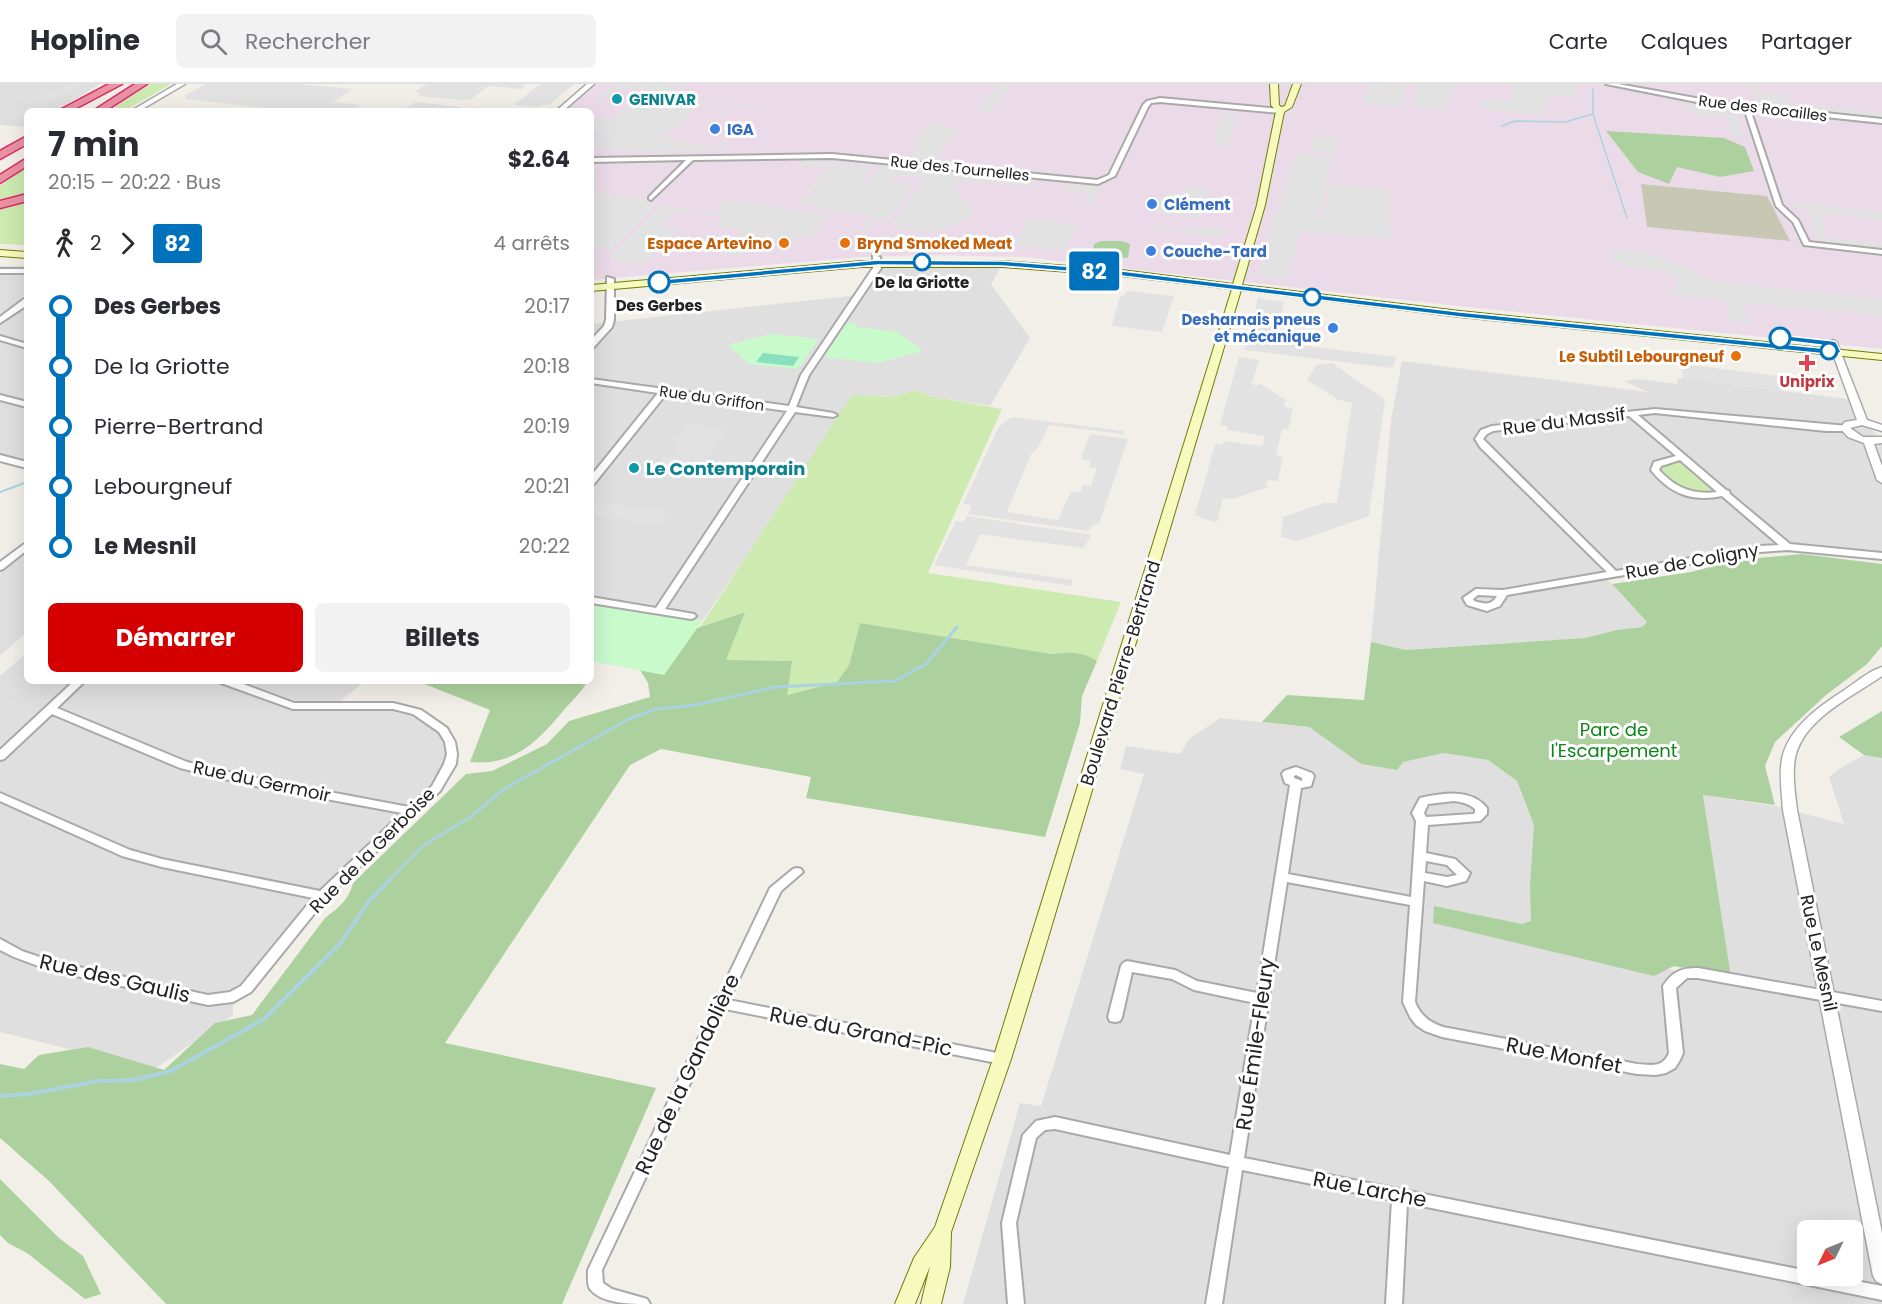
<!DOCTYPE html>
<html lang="fr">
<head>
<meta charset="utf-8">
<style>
  :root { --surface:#fff; --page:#f2f2f3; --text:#2b2b33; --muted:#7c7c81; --line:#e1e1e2; --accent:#d40000 }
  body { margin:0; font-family:Poppins,sans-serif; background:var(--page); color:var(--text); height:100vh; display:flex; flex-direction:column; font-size:22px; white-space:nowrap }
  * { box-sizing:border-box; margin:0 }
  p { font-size:20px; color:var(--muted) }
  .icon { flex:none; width:33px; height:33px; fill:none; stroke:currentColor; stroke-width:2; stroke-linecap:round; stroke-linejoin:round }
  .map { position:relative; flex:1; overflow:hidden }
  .sheet { position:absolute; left:24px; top:24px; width:570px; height:576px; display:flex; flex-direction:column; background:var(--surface); border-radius:9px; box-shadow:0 6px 24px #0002 }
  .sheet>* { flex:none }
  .badge { padding:0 12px; border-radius:4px; font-size:21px; line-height:39px }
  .needle { width:39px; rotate:227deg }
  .fabs { position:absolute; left:1797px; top:1136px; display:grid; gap:12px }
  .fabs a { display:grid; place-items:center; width:66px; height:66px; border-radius:9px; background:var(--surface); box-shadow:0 6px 24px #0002; font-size:30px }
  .map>.badge { position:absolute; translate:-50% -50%; box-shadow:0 0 0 3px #fff }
  .legs { display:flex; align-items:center; gap:9px; height:66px; padding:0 24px; font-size:20px }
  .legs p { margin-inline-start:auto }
  .headline { display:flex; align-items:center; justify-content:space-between; height:102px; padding:0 24px }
  h1 { font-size:33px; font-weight:700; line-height:45px }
  .button { display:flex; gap:12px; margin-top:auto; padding:12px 24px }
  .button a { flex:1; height:69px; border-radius:9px; background:var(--accent); color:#fff; font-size:24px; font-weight:700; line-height:69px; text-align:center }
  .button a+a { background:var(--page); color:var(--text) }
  ul { padding:0 24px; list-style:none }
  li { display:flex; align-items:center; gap:21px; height:60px; font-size:22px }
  li i { display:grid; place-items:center; width:9px; height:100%; margin:0 8px; background:currentColor }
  li i::after { content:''; width:15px; height:15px; margin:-8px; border:4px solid; border-radius:50%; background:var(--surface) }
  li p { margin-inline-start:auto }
  li:first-child i { background:linear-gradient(#0000 50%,currentColor 0) }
  li:last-child i { background:linear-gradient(currentColor 50%,#0000 0) }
  header { display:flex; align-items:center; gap:36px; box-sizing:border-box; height:84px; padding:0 30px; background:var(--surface); border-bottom:2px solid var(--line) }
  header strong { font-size:28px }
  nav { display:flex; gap:33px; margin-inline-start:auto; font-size:21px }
  .search { width:420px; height:54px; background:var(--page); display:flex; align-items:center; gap:15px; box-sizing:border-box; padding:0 21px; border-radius:9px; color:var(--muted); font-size:22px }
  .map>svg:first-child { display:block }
  .residential { fill:#e0dfdf; fill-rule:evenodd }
  .industrial { fill:#ebdbe8 }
  .construction { fill:#c7c7b4 }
  .grass { fill:#cdebb0 }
  .forest { fill:#add19e }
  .park { fill:#c8facc }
  .pitch { fill:#88e0be }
  .parking { fill:#e2e2e2 }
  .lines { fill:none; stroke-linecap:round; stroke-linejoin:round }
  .stream-far3 { stroke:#aad3df; stroke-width:1.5 }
  .stream-far2 { stroke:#aad3df; stroke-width:2 }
  .stream-far1 { stroke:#aad3df; stroke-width:3 }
  .stream { stroke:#aad3df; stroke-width:4 }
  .minor-casing { stroke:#a9a9a9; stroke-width:4 }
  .tertiary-casing { stroke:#a9a9a9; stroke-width:3 }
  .secondary-casing { stroke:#707d05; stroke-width:2 }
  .motorway-casing { stroke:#dc2a67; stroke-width:3 }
  .minor { fill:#fff; fill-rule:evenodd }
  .tertiary { fill:#fff; fill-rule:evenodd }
  .secondary { fill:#f7fabf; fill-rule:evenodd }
  .motorway { fill:#e892a2; fill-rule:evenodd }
  .line-1 { fill:#0072bc; stroke:#fff; stroke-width:1.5 }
  .culture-dot { fill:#0f9aa8; stroke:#fff; stroke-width:2 }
  .shop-dot { fill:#3f7fe0; stroke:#fff; stroke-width:2 }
  .food-dot { fill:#e8710a; stroke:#fff; stroke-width:2 }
  .stop-1-dot { fill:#fff; stroke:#0072bc; stroke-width:3 }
  .health-dot { fill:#e0444e; stroke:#fff; stroke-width:2 }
  .labels { text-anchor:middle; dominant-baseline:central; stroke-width:6; stroke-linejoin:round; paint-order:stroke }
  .far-culture-label { font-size:15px; font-weight:bold; fill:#0d838f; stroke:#fff; text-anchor:start }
  .far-street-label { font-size:15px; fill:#222; stroke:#fff }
  .far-shop-label { font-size:15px; font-weight:bold; fill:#366cbe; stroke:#fff; text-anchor:start }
  .far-food-label { font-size:15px; font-weight:bold; fill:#c56008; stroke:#fff; text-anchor:end }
  .far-stop-label { font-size:15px; font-weight:bold; fill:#222; stroke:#fff }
  .far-health-label { font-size:15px; font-weight:bold; fill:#be3a42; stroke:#fff }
  .street-label { font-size:18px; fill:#222; stroke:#fff }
  .culture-label { font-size:18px; font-weight:bold; fill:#0d838f; stroke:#fff; text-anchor:start }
  .park-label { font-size:18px; fill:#0c8416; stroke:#fff }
  .near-street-label { font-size:21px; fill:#222; stroke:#fff }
</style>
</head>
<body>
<header>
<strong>Hopline</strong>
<div class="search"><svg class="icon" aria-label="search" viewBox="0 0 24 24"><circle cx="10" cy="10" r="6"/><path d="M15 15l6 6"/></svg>Rechercher</div>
<nav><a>Carte</a><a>Calques</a><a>Partager</a></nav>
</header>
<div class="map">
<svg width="1882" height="1220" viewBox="0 0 1882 1220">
  <rect width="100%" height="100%" fill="#f2efe9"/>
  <path class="residential" d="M0 0H100L56 27H27V43L0 41Z
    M1003 180 991 200 1030 254 990 322 928 312 917 306 893 313 855 311 703 536 591 516V240L859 211 878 181Z
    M0 182H27V377L23 380 0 374Z
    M1402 277 1648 308 1624 297 1639 295 1677 300V295L1683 294 1855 316 1863 338 1882 356V472L1787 463 1605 493 1647 538 1642 543 1617 546 1585 554 1406 566 1371 558 1391 336Z
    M27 461V548L0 572V483Z
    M27 569V597H365L339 618 297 622H393L417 628 450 658 445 691 334 799 233 912V931L153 986 0 948V592Z
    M1220 634 1309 643 1361 680 1397 686 1403 678 1444 669 1488 676 1517 697 1534 741 1602 867 1684 889 1730 894 1703 711 1789 724 1790 726 1844 740 1829 693 1839 685 1864 671 1882 674V1220H963L1020 1019 1041 1022 1144 690 1120 685 1126 662 1180 670 1189 655ZM1808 1146H1852V1191H1808Z"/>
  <path class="industrial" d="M591 0H1882V265L1458 222 1024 173 927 171 861 173 591 196V27H559Z"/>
  <path class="construction" d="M1641 100 1767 112 1790 157 1647 143Z"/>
  <path class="grass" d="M150 0H171L124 27H109Z
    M27 82V110L0 119V102Z
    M27 115V161L0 160V124Z
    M917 306 928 312 1002 325 928 489 1121 518 1097 577C1082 567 1070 568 1052 570L860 539 849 581 837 598 786 611 792 577 725 576 744 528 700 543 852 311 893 313Z
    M1682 376 1719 408C1691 414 1680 404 1659 387L1664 380Z"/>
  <path class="forest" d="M1606 47 1724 54 1745 63 1754 87 1720 93 1677 83 1669 100 1638 88Z
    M1101 157H1122L1130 160 1128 174 1092 172 1094 160Z
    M1802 470 1882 480V562L1867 580 1826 611 1775 658 1765 682 1775 721 1703 711 1731 894 1674 882 1654 892 1433 839 1434 822 1522 840 1531 837 1530 802 1534 741 1517 697 1488 676 1444 669 1403 678 1397 686 1361 680 1309 643 1262 638 1287 611 1364 616 1371 558 1406 566 1585 554 1617 546 1642 543 1647 538 1612 500 1691 488 1737 476Z
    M745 528 726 576 792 577 787 611 837 598 849 581 860 539 1052 570C1070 568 1082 567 1097 577L1082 612 1080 639 1045 753 806 714 811 693 661 665 630 681 445 959 656 1004 562 1220H166L49 1097 0 1054V980L24 985 39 971 88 963 164 986 215 939 252 931 325 834C338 824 349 816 353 799L466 690 492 687 547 660 569 637 650 613 648 599 640 586 691 546Z
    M417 597H588C582 607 572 617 564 626 538 657 515 682 470 678L490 626Z
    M1882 627V674L1864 671 1839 653Z
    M0 1095 59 1154 83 1172 101 1210 85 1215 27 1169 8 1159 0 1151Z"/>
  <path class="park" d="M847 239 857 240 856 243 898 248 923 267 878 279 824 273Z
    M771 250 819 255 798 285 749 280 728 261Z
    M591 516 703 536 664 591 591 577Z"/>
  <path class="pitch" d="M763 269 799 273 793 282 756 278Z"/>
  <path class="parking" d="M72 0H83L14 35 2 36 29 22 26 19 40 16 27 14 31 12 44 13 43 10 56 8Z
    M206 0H298L353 5 333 18 362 21 353 27H292L185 15 187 13 184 12Z
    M427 0H517L526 1 521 5 489 2 471 15 464 16 417 12 420 9 415 8Z
    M540 0H574L549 21H542L539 23 514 21Z
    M614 0H678L669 8 619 3 597 18H592Z
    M998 0 1011 1 991 28 978 27Z
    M1368 0 1405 2 1401 23 1363 20Z
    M1418 0H1453L1447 27 1417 24V22L1413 21Z
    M1514 0H1578L1576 14 1546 11 1549 12 1548 19H1543L1541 31 1482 25 1484 14 1511 17Z
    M1751 0H1758L1760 8 1788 11 1791 23 1756 20Z
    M636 14 659 17 666 14 772 24 770 26 701 20 663 56 728 63 725 66 658 69 594 64 596 62 591 61V59L602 50 591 49V33L613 34Z
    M1655 17 1734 26 1744 53 1732 52 1727 32 1694 30 1692 24Z
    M416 18 462 23 456 27H400Z
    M1793 20 1882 29V33L1793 23Z
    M1223 29 1238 30 1229 63 1213 61Z
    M929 39 958 45 936 76 911 73 920 61 913 60Z
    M1314 51 1339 53 1335 70 1310 67Z
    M1295 70 1334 73 1321 127 1307 132 1322 133 1331 100 1388 105 1391 155 1301 148 1286 195 1257 191 1276 126H1280Z
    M802 76 831 79 838 77 802 121 797 120 827 84 798 81Z
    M840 78 873 83 861 100 866 101 882 81 928 86 923 93 896 91 891 98 914 100 888 138 874 136 865 149H859L871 131 839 127 840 125H835L833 127 816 125 817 123 804 122Z
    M930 87 1035 97 1031 103 958 96 953 104 974 126 968 136 931 149 897 144 893 137Z
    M1067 100 1101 103 1092 121H1085L1090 110 1063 107Z
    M1183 103 1211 106 1201 134 1155 129 1163 109 1180 110Z
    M591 108 646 114 643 117 658 119 611 166 591 164Z
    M731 117 782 123 738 173 722 169 742 145 713 142 722 131 677 126 661 142 676 144 678 146 642 182 631 178 617 177 615 174 609 173 661 122 715 128 725 118Z
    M1792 119 1882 128V136L1821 129 1826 154 1882 159V163L1824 157 1817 154 1808 125 1795 124Z
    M787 125 830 129 813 152 763 159V152H758L779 127H785Z
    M1029 135 1078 141 1063 167 1013 162Z
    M1152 142 1192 147 1194 143 1224 146 1221 153 1151 145Z
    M1617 166 1649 169 1650 171 1654 170 1716 198 1882 215V234L1860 231 1859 229 1745 219 1751 240 1729 237 1725 217 1673 211V209L1667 208 1666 204 1678 205 1677 193 1670 192 1669 188 1625 183V180L1612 175 1611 167 1616 168Z
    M1128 207 1174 212 1162 248 1112 242 1119 215Z
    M1258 214 1284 218 1274 258 1397 273 1392 284 1245 266Z
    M1239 273 1259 276 1253 297H1249L1256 302 1261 300 1287 317 1283 318 1286 323 1293 324 1288 346 1282 345 1276 372 1283 373 1278 397 1269 396 1265 400 1268 403 1233 415 1223 414 1217 438 1211 437 1195 431 1215 360 1222 361 1224 357 1262 362 1265 352 1227 346V342L1220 341Z
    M1332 279 1385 316 1369 432 1298 457 1281 453 1283 433 1324 419H1337L1352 319 1339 316 1307 296 1316 281Z
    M1681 280 1781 292 1784 307 1683 294Z
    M1012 333 1124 347 1123 350 1049 341 1038 364 1031 370 1007 428 1058 436 1070 409 1081 407 1083 401 1091 402 1097 384 1089 383 1091 377 1081 375 1090 350 1128 355 1099 439 1090 443 1089 447 968 430 972 421 963 420 999 342Z
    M688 340 727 346 697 388 664 383 666 380H659L664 372 672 373 678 364 672 363Z
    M595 418 668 428 660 441 591 431V423Z
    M967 432 1092 451 1083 464 980 450 966 481 1073 496 1071 502 934 481 956 437 963 438Z"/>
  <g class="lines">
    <path class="stream-far3" d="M1593 5V30L1627 134
      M1502 42 1515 37 1565 38 1593 30"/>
    <path class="stream-far2" d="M0 408 27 398"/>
    <path class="stream-far1" d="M388 797 424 761 469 734 504 705 629 635 656 625 696 621 775 603 895 597 926 580 957 543"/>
    <path class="stream" d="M0 1012 29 1010 98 997 135 996 171 987 264 935 340 860 369 817 390 796"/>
    <g class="minor-casing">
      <path id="minor" d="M1606 0H1618L1712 17 1882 35V39L1750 25 1782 121 1798 136 1809 158 1882 166V170L1804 161 1793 138 1776 122 1744 24 1712 21Z
        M1160 14 1280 25 1283 27 1280 29 1160 18 1151 19 1148 23 1115 92 1098 100 832 74 693 76 651 116 649 115V113L686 76 591 78V74L832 70 1097 96 1109 91 1143 21 1147 17Z
        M873 171 880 173 881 184 809 291 796 323 833 329 837 331 833 333 795 328 665 525 694 530 696 532 694 534 691 535 591 519V513L656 524 787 327 666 310 594 400 591 401V392L658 309 591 299V295L789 322 801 291 873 184Z
        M0 185H27V189H0Z
        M607 193 614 195V236L612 243 594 263H591V256L604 242 606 236Z
        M24 215H27V221L0 239V233Z
        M0 252 27 260V264L0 256Z
        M0 311 27 318V323L0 316Z
        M1655 325 1848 342V346L1845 347H1826L1655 329 1638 331 1726 406 1729 407 1730 410 1790 460 1882 469V475L1787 466 1760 468 1507 511 1500 522 1487 527 1467 521 1463 514 1476 505 1503 506 1607 488 1480 363 1475 355 1481 346 1492 342ZM1629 332 1676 372 1654 378 1651 386C1670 410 1692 418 1722 412L1779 461 1760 462 1616 487 1483 355 1487 350 1493 347ZM1680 376 1717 408C1692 411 1676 404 1659 386L1661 382ZM1478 511 1497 512C1491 522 1485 520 1474 517L1473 515Z
        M0 371 27 378V384L0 377Z
        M27 458V466L3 485 0 486V478Z
        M74 597H85L57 624 187 678 250 693 409 723 432 702 444 680 447 670 445 658 439 648 413 630 393 625H293L221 599 220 597H235L294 619H393L421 626 447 644 455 658 457 670 456 680 440 707 326 815 251 908 233 918 208 921 49 886 14 873 0 866V855L22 867 51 877 208 911 230 908 241 902 313 814 162 783 122 772 0 717V709L130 766 162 775 320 807 402 729 250 701 180 684 52 630 4 675 0 676V666Z
        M1296 683 1312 689 1314 692 1311 702 1301 704 1288 790 1411 813 1416 737 1412 729 1420 714C1442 709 1471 704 1487 724V730L1480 737 1428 741 1426 769 1455 775 1470 789 1466 797 1447 802 1424 797 1415 918C1421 932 1429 938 1443 943L1637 980C1651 981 1663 984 1669 969L1663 902C1672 888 1681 884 1698 884L1882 917V927L1698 894H1687L1676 904 1683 969 1680 976 1675 984 1666 989 1656 991 1637 990 1442 953 1425 947 1416 941 1410 933 1403 918 1410 821 1287 798 1244 1074 1808 1187V1191H1826L1882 1202V1216L1407 1119 1402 1220H1386L1392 1116 1242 1086 1222 1220H1206L1229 1083 1055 1045 1045 1046 1036 1054 1016 1139 1024 1220H1008L1002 1139 1023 1051 1036 1037 1055 1033 1230 1071 1255 919 1194 906 1172 895 1132 888 1122 933 1120 937 1115 938 1110 937 1108 933 1121 882 1123 879 1127 877 1175 886 1197 897 1257 909 1290 701 1285 699 1282 690 1284 687ZM1296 691 1302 694V697L1294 694V692ZM1454 717C1463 718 1469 720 1475 725V729L1473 730 1426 733 1424 729 1428 720ZM1426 777 1447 781 1457 791 1447 793 1425 789Z
        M797 784 801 785 803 788 781 807 729 916 1002 970 1007 971 1009 975 1007 979 1002 980 725 925 602 1186 603 1199 612 1205 647 1215 650 1220C631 1220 602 1220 590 1205 587 1200 588 1192 588 1186L770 804 793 785Z"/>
    </g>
    <g class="tertiary-casing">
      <path id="tertiary" d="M177 0H185L139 27H131Z
        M587 0H594L563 27H556Z
        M1833 256 1837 259 1867 336 1882 341V347L1862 341 1850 344 1863 353H1882V359L1874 360 1882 382V399L1877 396 1864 359 1848 353 1840 344 1845 338 1857 336 1829 259Z
        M1882 583V592C1852 613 1803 635 1795 674 1792 691 1795 709 1797 726L1882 1149V1200L1876 1197 1873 1192 1783 726C1782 709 1779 692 1782 675 1788 645 1818 623 1843 607 1854 600 1868 587 1882 583Z"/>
    </g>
    <g class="secondary-casing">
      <path id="secondary" d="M1270 0H1278L1279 21 1281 23 1285 22 1293 0H1301L1292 23 1284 28 1265 121 1242 201 1460 227 1882 270V276L1460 233 1241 206 1045 864 1011 975 951 1148 950 1183 941 1220H921L930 1182 915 1220H895L914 1174 935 1143 993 975 1232 205 1122 192 1003 183H862L591 207V201L862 177H1003L1122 186 1233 200 1257 121 1276 27 1271 21Z
        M0 166 27 168V174L0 172Z"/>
    </g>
    <g class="motorway-casing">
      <path id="motorway" d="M109 0H122L71 27H58Z
        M135 0H147L105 27H93Z
        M27 52V60L0 75V67Z
        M27 74V82L0 99V91Z
        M27 110V117L0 124V117Z"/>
    </g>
    <use href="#minor" class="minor"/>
    <use href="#tertiary" class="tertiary"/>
    <use href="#secondary" class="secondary"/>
    <use href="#motorway" class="motorway"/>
  </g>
  <path class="line-1" d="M878 176 1003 177 1122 187 1460 228 1831 265 1829 262 1780 256 1776 254 1780 251 1833 257 1836 258 1841 268 1836 271 1460 233 1122 192 1003 182 878 181 659 201 655 198 659 196Z"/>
  <g class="culture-dot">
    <circle cx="617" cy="15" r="6"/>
    <circle cx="634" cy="384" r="6"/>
  </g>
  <g class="shop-dot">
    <circle cx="715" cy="45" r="6"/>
    <circle cx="1152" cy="120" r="6"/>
    <circle cx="1151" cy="167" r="6"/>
    <circle cx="1333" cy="244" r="6"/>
  </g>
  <g class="food-dot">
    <circle cx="784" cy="159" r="6"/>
    <circle cx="845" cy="159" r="6"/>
    <circle cx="1736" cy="272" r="6"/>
  </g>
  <g class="stop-1-dot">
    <circle cx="922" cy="178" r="8"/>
    <circle cx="659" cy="198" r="10"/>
    <circle cx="1312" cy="213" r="8"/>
    <circle cx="1780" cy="254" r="10"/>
    <circle cx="1829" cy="267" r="8"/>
  </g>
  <path class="health-dot" d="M1804 270h6v6h6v6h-6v6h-6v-6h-6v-6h6z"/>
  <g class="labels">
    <g class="far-culture-label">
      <text x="629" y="15">GENIVAR</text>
    </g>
    <g class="far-street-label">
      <text transform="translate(1763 24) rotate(7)">Rue des Rocailles</text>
      <text transform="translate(960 84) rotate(6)">Rue des Tournelles</text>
      <text transform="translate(712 314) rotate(8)">Rue du Griffon</text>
    </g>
    <g class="far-shop-label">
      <text x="727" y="45">IGA</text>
      <text x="1164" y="120">Clément</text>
      <text x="1163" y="167">Couche-Tard</text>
      <text x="1321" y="235" text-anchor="end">Desharnais pneus<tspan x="1321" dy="17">et mécanique</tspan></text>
    </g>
    <g class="far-food-label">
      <text x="772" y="159">Espace Artevino</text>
      <text x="857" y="159" text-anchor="start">Brynd Smoked Meat</text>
      <text x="1724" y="272">Le Subtil Lebourgneuf</text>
    </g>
    <g class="far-stop-label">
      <text x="922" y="198">De la Griotte</text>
      <text x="659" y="221">Des Gerbes</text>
    </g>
    <g class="far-health-label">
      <text x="1807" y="297">Uniprix</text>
    </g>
    <g class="street-label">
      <text transform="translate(1564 337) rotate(-7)">Rue du Massif</text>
      <text transform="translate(1692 477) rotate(-10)">Rue de Coligny</text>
      <text transform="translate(1120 589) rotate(-73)">Boulevard Pierre-Bertrand</text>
      <text transform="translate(262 697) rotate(12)">Rue du Germoir</text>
      <text transform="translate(372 766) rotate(-45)">Rue de la Gerboise</text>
      <text transform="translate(1819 869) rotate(78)">Rue Le Mesnil</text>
    </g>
    <g class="culture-label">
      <text x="646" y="384">Le Contemporain</text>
    </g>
    <g class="park-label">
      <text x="1614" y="645">Parc de<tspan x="1614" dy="21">l'Escarpement</tspan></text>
    </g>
    <g class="near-street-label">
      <text transform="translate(115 894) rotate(13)">Rue des Gaulis</text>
      <text transform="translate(861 947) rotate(11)">Rue du Grand-Pic</text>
      <text transform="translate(1255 960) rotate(-82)">Rue Émile-Fleury</text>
      <text transform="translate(1564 971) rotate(11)">Rue Monfet</text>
      <text transform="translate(687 990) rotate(-65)">Rue de la Gandolière</text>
      <text transform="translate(1370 1105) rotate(11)">Rue Larche</text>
    </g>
  </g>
</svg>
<div class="fabs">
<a><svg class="needle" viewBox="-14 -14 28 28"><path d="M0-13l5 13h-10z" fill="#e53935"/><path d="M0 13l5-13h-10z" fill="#7c7c81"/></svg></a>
</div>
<b class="badge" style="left:1094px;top:187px;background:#0072bc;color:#fff">82</b>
<section class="sheet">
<div class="headline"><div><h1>7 min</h1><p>20:15 – 20:22 · Bus</p></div><b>$2.64</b></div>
<div class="legs"><svg class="icon" aria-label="walk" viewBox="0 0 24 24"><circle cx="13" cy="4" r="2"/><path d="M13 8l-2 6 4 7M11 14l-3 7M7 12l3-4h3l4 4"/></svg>2<svg class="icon" aria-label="forward" viewBox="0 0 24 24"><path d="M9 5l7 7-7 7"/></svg><b class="badge" style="background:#0072bc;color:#fff">82</b><p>4 arrêts</p></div>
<ul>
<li><i style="color:#0072bc"></i><b>Des Gerbes</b><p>20:17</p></li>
<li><i style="color:#0072bc"></i><span>De la Griotte</span><p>20:18</p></li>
<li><i style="color:#0072bc"></i><span>Pierre-Bertrand</span><p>20:19</p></li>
<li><i style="color:#0072bc"></i><span>Lebourgneuf</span><p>20:21</p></li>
<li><i style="color:#0072bc"></i><b>Le Mesnil</b><p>20:22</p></li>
</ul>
<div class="button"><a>Démarrer</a><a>Billets</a></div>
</section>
</div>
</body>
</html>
